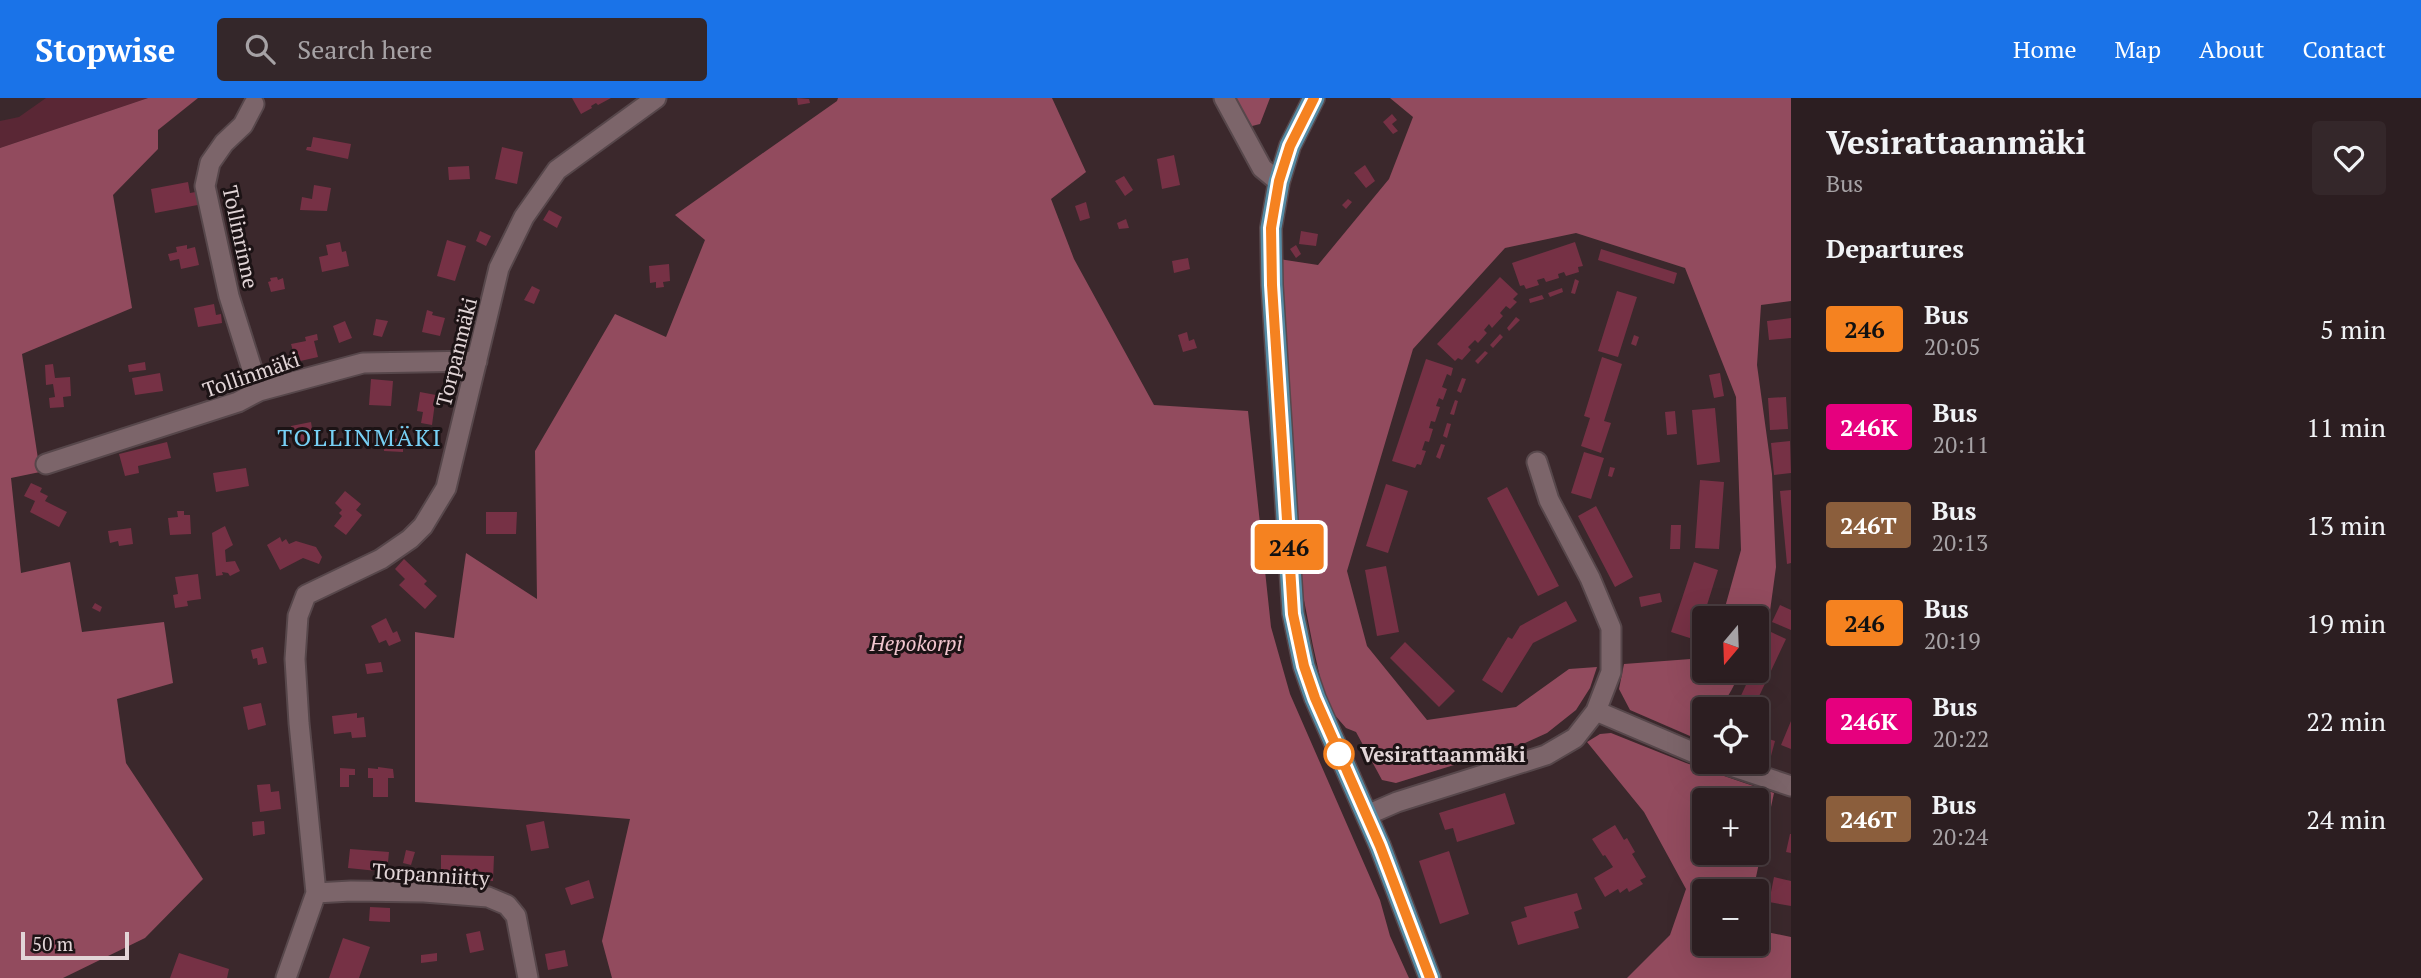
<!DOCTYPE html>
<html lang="en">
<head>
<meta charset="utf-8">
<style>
  :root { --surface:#2c1e21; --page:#34272a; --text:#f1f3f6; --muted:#a6a2a5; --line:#483c3f; --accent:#1a73e8 }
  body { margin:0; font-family:"PT Serif",serif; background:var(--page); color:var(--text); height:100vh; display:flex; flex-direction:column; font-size:26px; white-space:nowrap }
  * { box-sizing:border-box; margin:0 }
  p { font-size:23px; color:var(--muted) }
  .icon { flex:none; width:38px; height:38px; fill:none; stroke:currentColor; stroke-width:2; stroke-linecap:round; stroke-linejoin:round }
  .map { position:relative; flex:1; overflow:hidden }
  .details { display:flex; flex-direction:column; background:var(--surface); width:630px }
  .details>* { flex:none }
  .badge { padding:0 14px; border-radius:5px; font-size:24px; line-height:46px }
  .needle { width:46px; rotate:199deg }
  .buttons { position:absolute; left:1692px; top:508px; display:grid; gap:14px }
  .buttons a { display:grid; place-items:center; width:77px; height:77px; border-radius:7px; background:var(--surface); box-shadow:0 7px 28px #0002,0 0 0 2px var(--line); font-size:35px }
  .scale { position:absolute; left:21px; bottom:18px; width:108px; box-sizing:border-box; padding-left:7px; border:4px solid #e2d5d7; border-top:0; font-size:19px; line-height:24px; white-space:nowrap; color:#e2d5d7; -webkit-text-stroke:5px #1c1315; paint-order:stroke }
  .map>.badge { position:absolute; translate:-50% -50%; box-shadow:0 0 0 4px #fff }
  h2 { padding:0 35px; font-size:26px; line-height:63px }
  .round { display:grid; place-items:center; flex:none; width:74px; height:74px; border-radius:7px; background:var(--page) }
  .summary { display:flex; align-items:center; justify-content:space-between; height:119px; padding:0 35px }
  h1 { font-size:33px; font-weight:700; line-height:52px }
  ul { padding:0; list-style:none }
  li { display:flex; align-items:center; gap:21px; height:98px; padding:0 35px }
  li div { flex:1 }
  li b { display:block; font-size:26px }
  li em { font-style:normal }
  li .badge { min-width:77px; font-weight:700; text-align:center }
  header { display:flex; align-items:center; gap:42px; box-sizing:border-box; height:98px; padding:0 35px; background:var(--accent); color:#fff }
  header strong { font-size:33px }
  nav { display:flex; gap:38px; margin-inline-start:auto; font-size:24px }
  .search { width:490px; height:63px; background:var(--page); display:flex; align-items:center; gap:18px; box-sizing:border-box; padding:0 24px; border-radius:7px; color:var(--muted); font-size:26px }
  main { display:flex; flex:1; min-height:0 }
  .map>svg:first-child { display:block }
  .green { fill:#5a2735 }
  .forest { fill:#924b5e; fill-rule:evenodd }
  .building { fill:#763145 }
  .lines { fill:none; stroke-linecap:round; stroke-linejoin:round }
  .minor-casing { stroke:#57474b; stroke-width:23 }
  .major-casing { stroke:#57474b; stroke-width:24 }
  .minor { stroke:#7c656a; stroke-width:19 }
  .major { stroke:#558ba4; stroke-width:21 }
  .line-casing { stroke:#fff; stroke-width:16 }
  .line { stroke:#f58220; stroke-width:10 }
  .stop-dot { fill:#fff; stroke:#f58220; stroke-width:3.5 }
  .labels { text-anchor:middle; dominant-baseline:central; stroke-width:6; stroke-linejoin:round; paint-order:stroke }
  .street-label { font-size:21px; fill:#e2d5d7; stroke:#1c1315 }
  .park-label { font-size:21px; font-style:italic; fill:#f1c5ce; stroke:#1c1315 }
  .stop-label { font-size:21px; font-weight:bold; fill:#e2d5d7; stroke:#1c1315; text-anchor:start }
  .quarter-label { font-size:24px; letter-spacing:2px; fill:#77d0f5; stroke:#1c1315 }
</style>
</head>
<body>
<header>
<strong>Stopwise</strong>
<div class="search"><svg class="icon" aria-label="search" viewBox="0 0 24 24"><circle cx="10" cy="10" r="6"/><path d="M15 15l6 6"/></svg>Search here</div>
<nav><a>Home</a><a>Map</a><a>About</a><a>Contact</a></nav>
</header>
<main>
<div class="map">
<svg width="1791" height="880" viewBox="0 0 1791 880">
  <rect width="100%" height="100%" fill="#3b282c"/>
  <path class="green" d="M46 0H148L0 50V23L19 19Z"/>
  <path class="forest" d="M148 0H198L158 32V51L113 97 132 210 22 256 40 374 11 380 21 475 70 464 82 534 164 524 173 585 117 601 126 665 203 781 145 840 63 880H0V50Z
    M838 0H1052L1086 74 1051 101 1074 161 1154 307 1248 313 1271 529 1290 596 1380 802 1390 838 1409 880H612L602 843 630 721 415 704V534L454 540 466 455 537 501 535 353 615 216 666 239 705 142 675 117 837 3Z
    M1234 0H1270L1260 26 1252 28Z
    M1390 0H1791V203L1761 207 1757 267 1772 376 1776 469 1770 513 1757 538V520H1722L1741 452 1736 299 1685 170 1576 135 1505 150 1413 251 1347 473 1367 548 1427 622 1516 609 1569 571 1597 569 1590 590 1576 612 1547 635 1525 645 1396 685 1382 682 1356 634 1346 630 1333 615 1324 597 1313 548 1300 482 1279 161 1318 167 1389 81 1413 19Z
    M1704 560V572H1741C1732 590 1727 611 1704 611V618L1693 626 1690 638 1630 612 1619 591 1624 566Z
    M1611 635 1686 665 1774 695 1753 793H1704V845H1757V832L1791 839V880H1627L1670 837 1686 791 1644 714 1587 644 1600 636ZM1704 702H1757V754H1704Z"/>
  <path class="building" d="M572 0H611L598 7 596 5 591 8 592 10 581 16Z
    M797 0 809 1 810 5 798 7Z
    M1392 16 1397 22 1392 26 1398 33 1393 36 1383 24Z
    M313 39 351 46 348 61 306 52 307 49H311Z
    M502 49 523 54 517 86 495 81Z
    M1174 57 1180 87 1162 91 1157 61Z
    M1365 67 1375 83 1366 90 1354 75Z
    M469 68 470 81 449 82 448 69Z
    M1124 78 1133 92 1125 98 1115 83Z
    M188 84 190 95 201 93 203 106 155 115 151 91Z
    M314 87 331 90 327 113 300 112 302 99 312 101Z
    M1348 101 1352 104 1346 111 1342 107Z
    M1086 104 1090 120 1080 123 1075 108Z
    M549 112 562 119 557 130 543 122Z
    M1126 121 1129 130 1119 131 1117 125Z
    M480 133 491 138 486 148 476 143Z
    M1301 133 1318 136 1316 148 1299 146Z
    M447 142 466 148 455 183 437 178Z
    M340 144 342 154 346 153 349 168 322 174 319 159 328 157 326 147Z
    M1575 144 1583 168 1578 169 1579 174 1566 178 1564 174 1558 176 1559 180 1546 184 1544 180 1537 182 1539 187 1526 191 1524 187 1520 188 1512 165Z
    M187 147V151L195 149 199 167 181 171 179 161 170 163 168 156 177 154 176 149Z
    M1296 147 1301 156 1296 160 1290 151Z
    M1601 151 1677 175 1674 186 1598 162Z
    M1188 160 1190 171 1174 175 1172 163Z
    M669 166 670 183 663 184 664 189 656 190V184L650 185 649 168Z
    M277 179 278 182 283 180 285 191 271 194 268 184 271 183 270 180Z
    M1500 179 1518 196 1513 201 1517 204 1510 211 1506 208 1500 215 1503 218 1492 230 1489 226 1484 232 1487 235 1478 245 1475 242 1468 249 1471 252 1462 262 1458 260 1455 263 1437 246Z
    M1575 181 1579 183 1575 196 1571 195Z
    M532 188 540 192 534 206 524 202Z
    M1562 190 1563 194 1550 199 1548 195Z
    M1617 193 1637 199 1618 259 1598 253Z
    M1542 197 1544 201 1530 205 1529 201Z
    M214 206 216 217 221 216 222 225 198 229 194 210Z
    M427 212 433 214 432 217 445 220 440 238 422 234Z
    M1516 219 1520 222 1509 233 1507 230Z
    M1791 220V240L1769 242 1767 223Z
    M376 221 388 223 382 239 373 237Z
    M345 223 352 240 339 245 333 228Z
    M1187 234 1189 243 1194 241 1197 250 1183 254 1178 237Z
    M317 236 318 242 314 243 318 259 296 264 291 246 306 243 305 239Z
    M1500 236 1503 239 1493 250 1490 247Z
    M1634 237 1639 239 1636 248 1631 246Z
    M1485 253 1488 255 1478 266 1475 263Z
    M1602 259 1622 266 1604 323 1611 325 1601 355 1581 348 1590 320 1584 318Z
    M1426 261 1453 270 1451 278 1447 276 1442 289 1447 291 1443 302 1439 300 1436 308 1440 309 1435 324 1431 323 1429 330 1433 331 1429 344 1425 343 1422 352 1426 353 1421 367 1417 366 1415 370 1392 363Z
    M145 264 146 272 129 274 128 267Z
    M53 266 55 280 70 279 71 298 63 299 64 309 50 310 49 300 55 299 53 286 46 287 45 267Z
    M160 275 163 293 135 297 132 280Z
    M1720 275 1724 298 1714 300 1709 277Z
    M1462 280 1466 281 1461 295 1457 293Z
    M371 281 393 283 391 308 369 307Z
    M420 294 436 297 432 327 421 325 423 314 417 313Z
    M1786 299 1788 331 1770 332 1768 300Z
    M1455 302 1458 303 1454 317 1450 316Z
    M1715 310 1720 364 1697 367 1692 312Z
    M1675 313 1677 336 1667 337 1665 314Z
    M311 324 314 343 295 346 291 328Z
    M1447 325 1451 326 1447 340 1443 338Z
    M385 340 403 341V354L384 353Z
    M1790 343 1791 375 1774 377 1771 345Z
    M167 344 171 360 138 368 139 375 125 378 119 356Z
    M1441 346 1445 347 1440 361 1436 359Z
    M1584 354 1604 360 1591 401 1571 395Z
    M1610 369 1615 370 1612 379 1608 378Z
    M246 370 249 388 216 394 213 375Z
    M1700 382 1724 384 1719 451 1695 450Z
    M31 385 42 390 40 394 48 398 45 403 67 414 59 429 30 414 35 403 24 398Z
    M1386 386 1408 393 1388 455 1366 448Z
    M1507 389 1559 488 1538 498 1487 400Z
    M1791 392V465L1787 466 1780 393Z
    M345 393 361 406 356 412 362 417 346 437 334 428 342 418 339 415 342 412 335 405Z
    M1596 408 1633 479 1615 489 1578 418Z
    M177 413H184V417H190L191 436 170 437 168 420 178 419Z
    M486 414H517L516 436H486Z
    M1671 427H1681L1680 451H1670Z
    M225 428 233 447 225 452 226 464 235 463 240 473 230 478 228 475 222 474 223 477 216 478 212 435Z
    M131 430 133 446 119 448 118 443 110 445 108 433Z
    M280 439 282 444 286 441 289 446 296 443 316 449 322 459 319 466 303 460 280 472 267 447Z
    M404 461 427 483 424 486 437 498 425 511 399 487 405 481 395 471Z
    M1694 464 1718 472 1696 542 1671 534Z
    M1386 468 1399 534 1377 538 1365 472Z
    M198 476 201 501 187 503 188 508 175 510 173 497 178 496 175 479Z
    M1660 495 1662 504 1641 509 1639 499Z
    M1566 503 1577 523 1533 545 1502 595 1482 582 1508 539 1512 541 1520 528Z
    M95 505 102 509 100 514 92 510Z
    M1780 507 1791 512V532L1772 524Z
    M386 520 393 535 397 533 401 543 389 548 386 542 379 545 371 528Z
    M1771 534 1786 541 1753 611H1747L1737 606 1753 572H1757V564Z
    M1405 544 1455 593 1439 609 1390 560Z
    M263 549 267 565 258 567 257 560 253 561 251 552Z
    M381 564 383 574 367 576 365 566Z
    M261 605 266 627 248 632 243 609Z
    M357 615V620L364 619 366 639 352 640 351 634 334 636 332 618Z
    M1791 623V651L1781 647Z
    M1757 637 1775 643 1771 658 1757 653Z
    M378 669 393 671 394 680H388V699H373V680H368V670L378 671Z
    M340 670 355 671V677H349V689H340Z
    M270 686 271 694 279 693 281 711 260 714 257 687Z
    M1505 695 1515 726 1457 744 1453 730 1445 732 1439 715Z
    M264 723 265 736 253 738 252 724Z
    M544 723 549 750 531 753 526 727Z
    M1615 727 1624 742 1627 740 1635 754 1632 756 1646 779 1640 782 1643 786 1629 794 1627 790 1620 795 1618 791 1605 799 1594 780 1613 769 1605 757 1603 758 1592 741Z
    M1790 736H1791V755L1786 754Z
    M350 751 389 754 387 774 348 770Z
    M406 752 415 754 411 767 403 765Z
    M1449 753 1469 816 1440 826 1419 763Z
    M441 757 494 758 493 783 441 782Z
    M1774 779 1791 783V808L1769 804Z
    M589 782 594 800 571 807 565 790Z
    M1577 795 1582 811 1574 814 1579 830 1518 847 1511 824 1527 819 1524 809Z
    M370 809 390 810V824L369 823Z
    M480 833 484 852 470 855 466 836Z
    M343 840 370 849 359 880H329Z
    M565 852 568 868 548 872 545 856Z
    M179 855 229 871 227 880H170Z
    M437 855V863L421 865V857Z"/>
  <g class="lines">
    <g class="minor-casing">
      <path id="minor" d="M1224 0 1262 70 1279 84
        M254 6 243 27 224 45 210 65 205 88 229 198 259 293
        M46 366 238 304 259 293 363 265 477 263
        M1596 613 1704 659
        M1716 663 1791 688
        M1367 717 1397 704 1546 657 1575 640 1596 613 1611 574V530L1590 480 1549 402 1537 364
        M316 795 351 793 424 794 488 799 507 807 516 818 528 880
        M286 880 316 795 299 625 295 561 298 518 306 497 381 461 410 441 423 428 446 390 499 170 524 119 557 72 656 0"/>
    </g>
    <g class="major-casing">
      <path id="major" d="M1314 0 1290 48 1279 84 1271 130 1272 187 1293 515 1304 568 1315 600 1380 748 1430 880"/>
    </g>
    <use href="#minor" class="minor"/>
    <use href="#major" class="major"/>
  </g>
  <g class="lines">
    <g class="line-casing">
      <path id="line" d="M1314 0 1290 48 1279 83 1271 130 1272 187 1293 516 1304 568 1315 600 1380 748 1430 880"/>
    </g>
    <use href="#line" class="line"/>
  </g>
  <circle class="stop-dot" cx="1339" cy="656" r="14"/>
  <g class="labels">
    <g class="street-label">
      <text transform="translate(241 139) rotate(78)">Tollinrinne</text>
      <text transform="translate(456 254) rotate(-76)">Torpanmäki</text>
      <text transform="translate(251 276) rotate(-19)">Tollinmäki</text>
      <text transform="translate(431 776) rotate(4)">Torpanniitty</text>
    </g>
    <g class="park-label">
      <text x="916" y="545">Hepokorpi</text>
    </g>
    <g class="stop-label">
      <text x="1360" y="656">Vesirattaanmäki</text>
    </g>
    <g class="quarter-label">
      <text x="360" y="339">TOLLINMÄKI</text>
    </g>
  </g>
</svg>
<div class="buttons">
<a><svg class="needle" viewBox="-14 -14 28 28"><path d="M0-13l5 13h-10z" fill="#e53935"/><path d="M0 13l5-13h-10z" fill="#a6a2a5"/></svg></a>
<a><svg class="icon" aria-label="locate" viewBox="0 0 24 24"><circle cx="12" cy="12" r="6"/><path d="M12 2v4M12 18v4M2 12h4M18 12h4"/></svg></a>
<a>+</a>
<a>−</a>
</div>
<div class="scale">50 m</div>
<b class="badge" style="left:1289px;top:449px;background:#f58220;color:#111">246</b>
</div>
<section class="details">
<div class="summary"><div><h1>Vesirattaanmäki</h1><p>Bus</p></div><a class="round"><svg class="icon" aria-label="heart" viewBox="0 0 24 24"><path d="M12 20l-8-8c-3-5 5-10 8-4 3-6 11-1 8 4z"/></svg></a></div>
<h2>Departures</h2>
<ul>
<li><span class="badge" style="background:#f58220;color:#111">246</span><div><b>Bus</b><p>20:05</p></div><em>5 min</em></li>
<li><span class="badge" style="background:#e6007e;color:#fff">246K</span><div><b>Bus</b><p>20:11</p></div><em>11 min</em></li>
<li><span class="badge" style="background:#8b5e3c;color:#fff">246T</span><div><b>Bus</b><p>20:13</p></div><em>13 min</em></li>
<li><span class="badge" style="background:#f58220;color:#111">246</span><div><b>Bus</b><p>20:19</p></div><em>19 min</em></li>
<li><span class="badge" style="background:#e6007e;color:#fff">246K</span><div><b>Bus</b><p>20:22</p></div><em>22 min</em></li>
<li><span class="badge" style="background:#8b5e3c;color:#fff">246T</span><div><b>Bus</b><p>20:24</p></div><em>24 min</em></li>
</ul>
</section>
</main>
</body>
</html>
